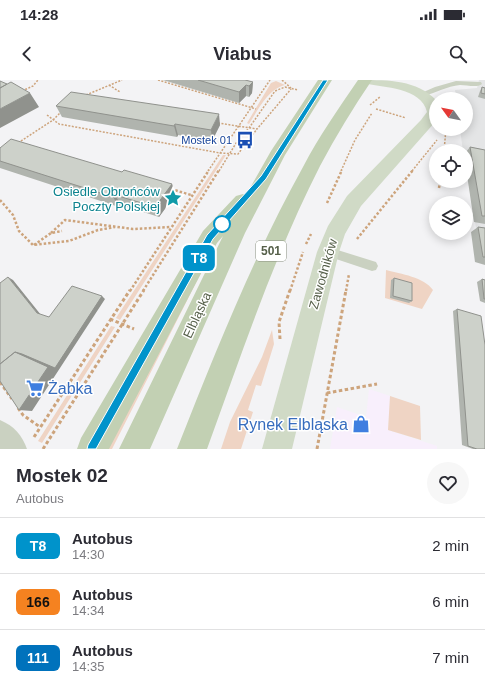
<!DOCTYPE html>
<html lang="pl">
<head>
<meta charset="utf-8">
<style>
  :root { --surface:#fff; --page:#f7f7f7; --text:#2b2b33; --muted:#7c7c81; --line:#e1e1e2 }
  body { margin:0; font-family:Arial,sans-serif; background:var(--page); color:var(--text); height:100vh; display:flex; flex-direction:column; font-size:15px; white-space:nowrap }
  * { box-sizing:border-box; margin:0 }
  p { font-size:13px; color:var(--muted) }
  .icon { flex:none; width:22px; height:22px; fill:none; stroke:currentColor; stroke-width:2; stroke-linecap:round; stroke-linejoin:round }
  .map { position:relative; height:369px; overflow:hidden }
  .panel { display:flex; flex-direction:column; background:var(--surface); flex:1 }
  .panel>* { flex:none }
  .badge { padding:0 8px; border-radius:6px; font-size:14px; line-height:26px }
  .needle { width:26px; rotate:303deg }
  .fabs { position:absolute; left:429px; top:12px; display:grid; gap:8px }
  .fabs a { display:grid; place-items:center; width:44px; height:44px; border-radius:50%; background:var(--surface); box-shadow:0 2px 10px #0003; font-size:20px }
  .map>.badge { position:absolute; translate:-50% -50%; box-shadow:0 0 0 2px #fff }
  .round { display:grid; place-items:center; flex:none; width:42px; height:42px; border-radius:21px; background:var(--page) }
  .overview { display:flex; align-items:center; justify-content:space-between; height:68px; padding:0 16px }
  h1 { font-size:19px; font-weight:600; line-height:30px }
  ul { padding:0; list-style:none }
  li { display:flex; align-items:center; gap:12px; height:56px; padding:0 16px; border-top:1px solid var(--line) }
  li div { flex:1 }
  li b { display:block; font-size:15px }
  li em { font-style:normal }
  li .badge { min-width:44px; font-weight:700; text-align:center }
  .status { display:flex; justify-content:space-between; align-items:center; height:28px; padding:0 20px; background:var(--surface); direction:ltr }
  .status svg { height:11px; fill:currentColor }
  header { display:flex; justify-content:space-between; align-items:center; height:52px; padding:0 16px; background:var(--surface); font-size:18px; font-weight:600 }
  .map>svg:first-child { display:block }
  .commercial { fill:#f8effc }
  .education { fill:#e4e5e6 }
  .green { fill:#efd4c4 }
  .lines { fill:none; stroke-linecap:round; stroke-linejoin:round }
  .path-far2 { stroke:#cda47c; stroke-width:1.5; stroke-dasharray:2 1.5; stroke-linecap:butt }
  .path-far1 { stroke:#cda47c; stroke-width:2.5; stroke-dasharray:2.5 2; stroke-linecap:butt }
  .path { stroke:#cda47c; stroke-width:3; stroke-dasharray:3.5 2.5; stroke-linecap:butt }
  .lane { fill:#cad1c1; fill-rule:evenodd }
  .street { fill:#cad1c1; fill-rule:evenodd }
  .secondary { fill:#d0dac6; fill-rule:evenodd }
  .primary { fill:#c2d0b3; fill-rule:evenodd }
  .wall { fill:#b0b4ae }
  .shaded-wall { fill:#90928d }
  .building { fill:#cdd1ca; stroke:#90928d }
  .line { fill:#0093cb; stroke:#fff }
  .stop-dot { fill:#fff; stroke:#0093cb; stroke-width:2 }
  .labels { text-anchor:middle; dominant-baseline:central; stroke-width:3; stroke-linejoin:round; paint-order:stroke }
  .far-transit-label { font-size:11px; fill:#164399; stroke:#fff; text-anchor:end }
  .shield { fill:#fff; stroke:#899080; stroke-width:1 }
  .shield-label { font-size:12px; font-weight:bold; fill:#56604a }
  .culture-label { font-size:13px; fill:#0d838f; stroke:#fff; text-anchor:end }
  .street-label { font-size:13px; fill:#56604a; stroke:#fff }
  .near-shop-label { font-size:16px; fill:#366cbe; stroke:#fff; text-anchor:start }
</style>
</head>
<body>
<div class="status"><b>14:28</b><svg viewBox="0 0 49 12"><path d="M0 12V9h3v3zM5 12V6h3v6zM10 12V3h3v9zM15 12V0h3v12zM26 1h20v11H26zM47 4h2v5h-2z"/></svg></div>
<header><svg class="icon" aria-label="back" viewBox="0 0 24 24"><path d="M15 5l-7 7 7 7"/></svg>Viabus<svg class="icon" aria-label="search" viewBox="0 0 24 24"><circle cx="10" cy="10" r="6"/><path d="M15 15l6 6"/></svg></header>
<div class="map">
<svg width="485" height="369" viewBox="0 0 485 369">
  <rect width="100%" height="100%" fill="#f3f3f5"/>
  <path class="commercial" d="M369 309 390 316 388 350 437 366V369H330L337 327 366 337Z"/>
  <path class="education" d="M479 0H485V156L477 154 466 88V71H463L460 49H466V19H456L455 10 477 8Z"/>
  <path class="green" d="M276 1 285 5C268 9 258 30 249 44L247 43 271 3Z
    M223 75H226L120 240 116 238Z
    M209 177 112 369H107Z
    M386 190C401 194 424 197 433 210L422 229 385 218Z
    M111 246 115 247 42 363 38 361Z
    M272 250 274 264 261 306 256 305 248 330 253 332 241 369H221L230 342 262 277Z
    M390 316 420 326 421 360 388 350Z"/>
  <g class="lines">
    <path class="path-far2" d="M158 0 256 29
      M282 0 291 8
      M109 5 120 12
      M22 11 33 6 38 0
      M86 15 122 0
      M370 25 380 17
      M376 29 406 38
      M47 35 59 44 220 73 238 74 257 49
      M218 43 257 49 291 9
      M18 63 53 40 62 31
      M444 71 446 49
      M208 91 270 0
      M219 91 238 60 249 48 275 11 285 7 298 10
      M341 91 355 60 372 33
      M412 91 437 60"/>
    <path class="path-far1" d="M439 108 440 101
      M171 109 191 115
      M0 120 13 135 19 151 33 165 69 161 98 150 115 147
      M327 123 342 90
      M51 153 65 140 133 149 171 147
      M357 159 413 90
      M306 164 311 154
      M34 165 51 153 62 151
      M130 211 209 90
      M143 211 219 90
      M290 211 303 172
      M346 211 349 194"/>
    <path class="path" d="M110 239 134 249
      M280 259 279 242 290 210
      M0 302 12 319
      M327 313 377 304
      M18 328 23 335 40 347
      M34 357 130 210
      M43 369 144 210
      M317 369 346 210"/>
    <path class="lane" d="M456 1 481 2 482 4C477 8 467 5 460 5 447 6 436 13 423 16L419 14 435 7Z
      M328 167 376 182 378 186 376 190 372 191 324 175 322 172 324 169Z"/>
    <path class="street" d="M0 340C14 346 22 355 27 369H0Z"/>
    <path class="secondary" d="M362 0C388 0 417 0 436 20V41L361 126 345 154 339 172 292 369H262L317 172 328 146 347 116 421 40 427 32C421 7 384 8 364 3Z"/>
    <path class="primary" d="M318 0H332L285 75 245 153 150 369H119L223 156 217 163 109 369H77L81 358 203 151 236 116 243 114 246 115 271 71Z
      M358 0H372C353 28 336 56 320 86 274 176 242 273 207 369H177C215 273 253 177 303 87 319 56 339 28 358 0Z"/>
  </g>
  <path class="wall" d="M163 0H245L253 2 252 13 249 17 246 16 239 23Z
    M482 7 485 8V19L478 17 480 11Z
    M56 26 220 45 212 61 178 55 177 57 62 37Z
    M470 67 485 70V145V144L474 142 466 88V72Z
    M0 68 122 92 172 104 175 115 159 137 121 125 119 127 0 88Z
    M478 147 485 148V185L475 182 471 152Z
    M394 198 412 221 409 223 390 218 391 200Z
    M482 199 485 200V223L480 221 477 202Z
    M457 229 485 369H473L462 365 453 231Z"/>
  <path class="shaded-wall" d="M253 2 252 13 249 17V6Z
    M246 5V16L239 23V12Z
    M30 13 39 27 0 48V29Z
    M219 34 220 45 212 61 211 50Z
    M175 44 178 55 177 57 174 46Z
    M172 104 175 115 159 137 155 127Z
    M115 115 121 125 119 127 113 117Z
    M8 197 13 200 41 235 37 233Z
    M102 216 105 219 32 331 19 330 15 272Z"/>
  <path class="building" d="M198 0H245L253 2 249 6 246 5 239 12Z
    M0 1 7 4 0 8Z
    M11 2 30 13 0 29V8Z
    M482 7 485 8V14L481 13Z
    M71 12 219 34 211 50 175 44 174 46 56 26Z
    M11 59 122 92 124 90 172 104 155 127 115 115 113 117 0 81V68Z
    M470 67 485 70V136H482Z
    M478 147 485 148V177H483Z
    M8 197 37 233 49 237 72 206 102 216 55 288 22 274 15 272 0 284V203Z
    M394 198 412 203V221L393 216Z
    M482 199 485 200V219H484Z
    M457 229 481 236 485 265V369H477L468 366Z
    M15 272 48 287 19 330 0 301V284Z"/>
  <path class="line" d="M323 0H328L266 99 213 159 96 369H87L88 365 207 155 261 96Z"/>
  <defs>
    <g id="bus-bare" transform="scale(1.38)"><path d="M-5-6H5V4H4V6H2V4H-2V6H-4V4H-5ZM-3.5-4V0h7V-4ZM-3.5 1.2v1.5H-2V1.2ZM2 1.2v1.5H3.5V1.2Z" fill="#1a4fb4" stroke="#fff" stroke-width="2.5" paint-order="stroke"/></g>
    <g id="sight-bare" transform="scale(1.38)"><path d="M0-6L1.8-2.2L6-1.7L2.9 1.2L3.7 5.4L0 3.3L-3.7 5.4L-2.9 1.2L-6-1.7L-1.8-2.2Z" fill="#0f9aa8" stroke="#fff" stroke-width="2.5" paint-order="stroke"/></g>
    <g id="supermarket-bare" transform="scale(1.38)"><path d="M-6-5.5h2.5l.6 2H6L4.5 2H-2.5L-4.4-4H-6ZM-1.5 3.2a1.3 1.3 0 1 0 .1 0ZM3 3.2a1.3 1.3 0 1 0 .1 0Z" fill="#3f7fe0" stroke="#fff" stroke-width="2.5" paint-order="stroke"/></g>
    <g id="shop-bare" transform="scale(1.38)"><path d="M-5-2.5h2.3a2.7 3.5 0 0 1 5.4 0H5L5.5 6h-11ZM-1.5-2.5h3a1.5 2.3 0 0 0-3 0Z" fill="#3f7fe0" stroke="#fff" stroke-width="2.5" paint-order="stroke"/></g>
  </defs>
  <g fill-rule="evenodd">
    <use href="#bus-bare" x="245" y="60"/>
    <use href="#sight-bare" x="173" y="118"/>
    <use href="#supermarket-bare" x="35" y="308"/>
    <use href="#shop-bare" x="361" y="344"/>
  </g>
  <circle class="stop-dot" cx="222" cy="144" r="8"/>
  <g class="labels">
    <g class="far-transit-label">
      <text x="232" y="60">Mostek 01</text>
    </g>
    <rect class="shield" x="256" y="161" width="30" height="20" rx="3"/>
    <g class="shield-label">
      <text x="271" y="171">501</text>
    </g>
    <g class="culture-label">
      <text x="160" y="111">Osiedle Obrońców<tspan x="160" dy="15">Poczty Polskiej</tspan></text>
    </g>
    <g class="street-label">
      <text transform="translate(323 194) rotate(-74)">Zawodników</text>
      <text transform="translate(197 235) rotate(-65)">Elbląska</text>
    </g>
    <g class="near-shop-label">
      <text x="48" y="308">Żabka</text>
      <text x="348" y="344" text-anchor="end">Rynek Elbląska</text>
    </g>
  </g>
</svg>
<div class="fabs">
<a><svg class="needle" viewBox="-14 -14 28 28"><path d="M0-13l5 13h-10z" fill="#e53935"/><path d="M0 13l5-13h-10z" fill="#7c7c81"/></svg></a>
<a><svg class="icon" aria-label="locate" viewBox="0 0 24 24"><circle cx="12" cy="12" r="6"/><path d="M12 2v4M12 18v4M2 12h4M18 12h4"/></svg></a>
<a><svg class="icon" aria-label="layers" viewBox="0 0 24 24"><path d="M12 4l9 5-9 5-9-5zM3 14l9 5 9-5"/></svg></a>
</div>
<b class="badge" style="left:199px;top:178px;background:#0093cb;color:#fff">T8</b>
</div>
<section class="panel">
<div class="overview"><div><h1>Mostek 02</h1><p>Autobus</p></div><a class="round"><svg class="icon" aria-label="heart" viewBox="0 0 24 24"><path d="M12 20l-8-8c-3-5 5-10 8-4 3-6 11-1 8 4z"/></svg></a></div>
<ul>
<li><span class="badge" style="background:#0093cb;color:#fff">T8</span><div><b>Autobus</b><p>14:30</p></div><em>2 min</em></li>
<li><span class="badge" style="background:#f58220;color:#111">166</span><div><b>Autobus</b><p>14:34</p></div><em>6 min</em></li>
<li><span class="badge" style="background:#0072bc;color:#fff">111</span><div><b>Autobus</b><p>14:35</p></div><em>7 min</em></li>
</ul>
</section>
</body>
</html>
